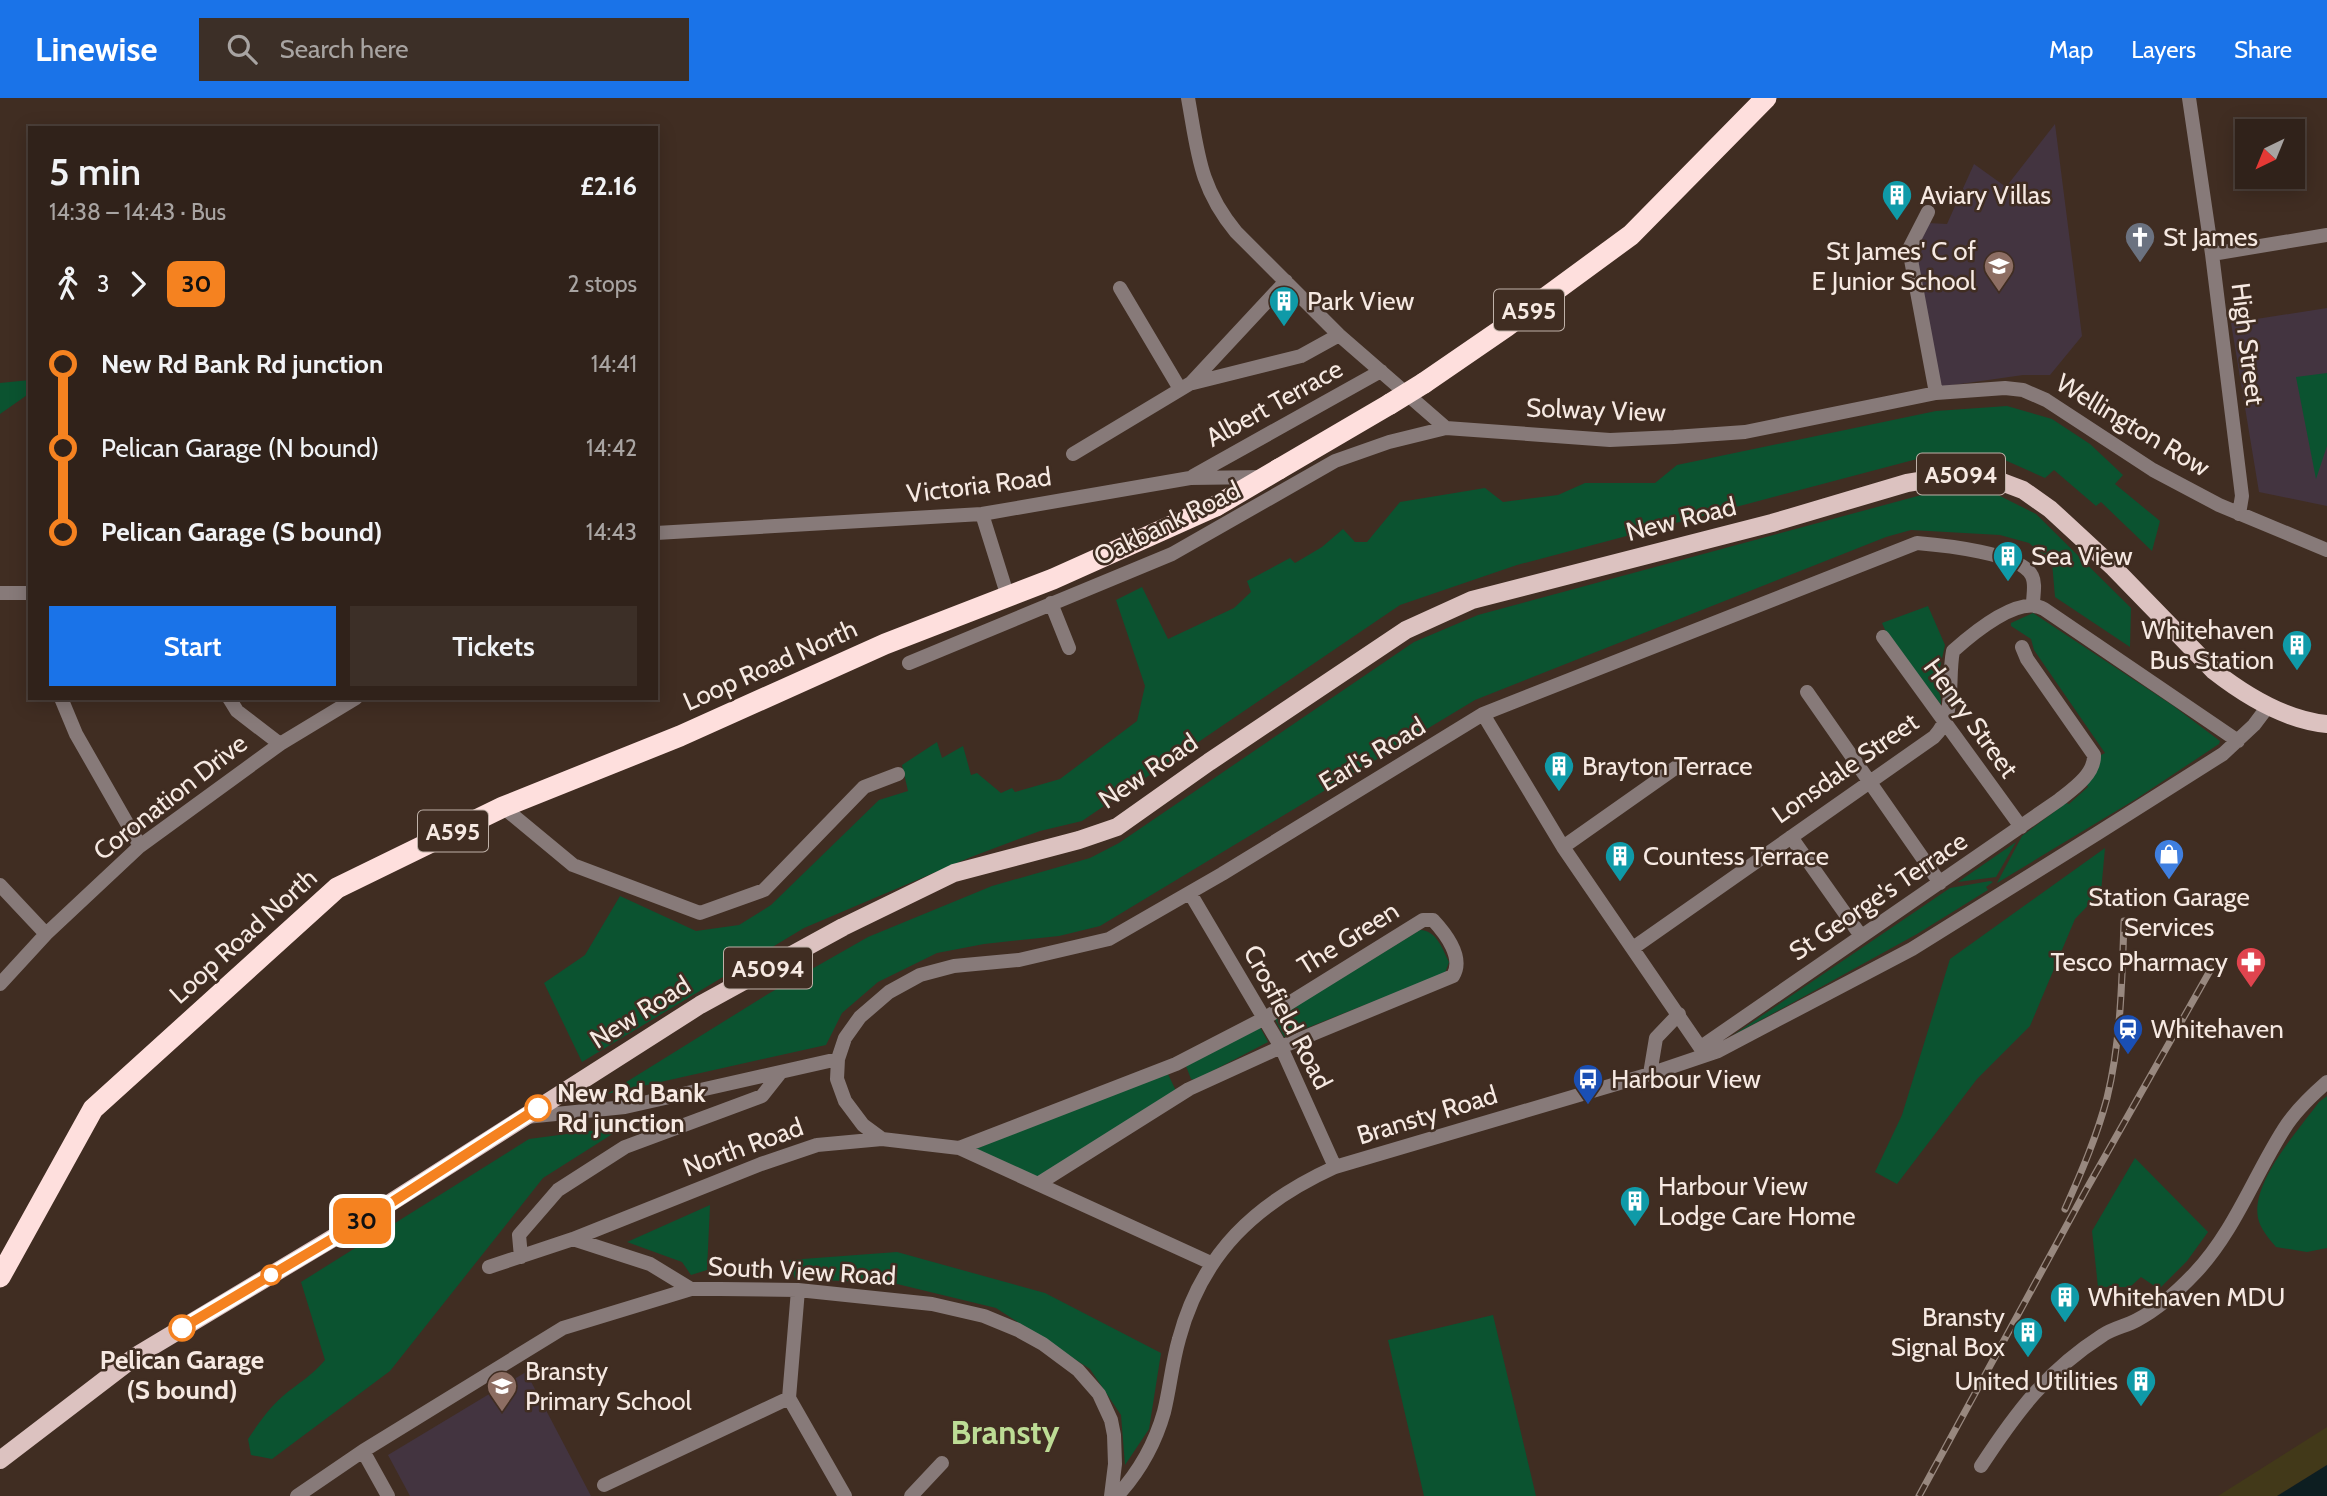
<!DOCTYPE html>
<html lang="en">
<head>
<meta charset="utf-8">
<style>
  :root { --surface:#30221a; --page:#3c2f27; --text:#f1f3f6; --muted:#a8a4a2; --line:#4b3f39; --accent:#1a73e8 }
  body { margin:0; font-family:Cabin,sans-serif; background:var(--page); color:var(--text); height:100vh; display:flex; flex-direction:column; font-size:26px; white-space:nowrap }
  * { box-sizing:border-box; margin:0 }
  p { font-size:23px; color:var(--muted) }
  .icon { flex:none; width:38px; height:38px; fill:none; stroke:currentColor; stroke-width:2; stroke-linecap:round; stroke-linejoin:round }
  .map { position:relative; flex:1; overflow:hidden }
  .side { position:absolute; left:28px; top:28px; width:630px; height:574px; display:flex; flex-direction:column; background:var(--surface); border-radius:0px; box-shadow:0 4px 18px #0003,0 0 0 2px var(--line) }
  .side>* { flex:none }
  .badge { padding:0 14px; border-radius:10px; font-size:24px; line-height:46px }
  .needle { width:46px; rotate:223deg }
  .fabs { position:absolute; left:2235px; top:21px; display:grid; gap:14px }
  .fabs a { display:grid; place-items:center; width:70px; height:70px; border-radius:0px; background:var(--surface); box-shadow:0 4px 18px #0003,0 0 0 2px var(--line); font-size:35px }
  .map>.badge { position:absolute; translate:-50% -50%; box-shadow:0 0 0 4px #fff }
  .legs { display:flex; align-items:center; gap:10px; height:77px; padding:0 21px; font-size:23px }
  .legs p { margin-inline-start:auto }
  .summary { display:flex; align-items:center; justify-content:space-between; height:119px; padding:0 21px }
  h1 { font-size:38px; font-weight:600; line-height:52px }
  .cta { display:flex; gap:14px; margin-top:auto; padding:14px 21px }
  .cta a { flex:1; height:80px; border-radius:0px; background:var(--accent); color:#fff; font-size:28px; font-weight:600; line-height:80px; text-align:center }
  .cta a+a { background:var(--page); color:var(--text) }
  ul { padding:0 21px; list-style:none }
  li { display:flex; align-items:center; gap:24px; height:84px; font-size:26px }
  li i { display:grid; place-items:center; width:10px; height:100%; margin:0 9px; background:currentColor }
  li i::after { content:''; width:18px; height:18px; margin:-9px; border:5px solid; border-radius:50%; background:var(--surface) }
  li p { margin-inline-start:auto }
  li:first-child i { background:linear-gradient(#0000 50%,currentColor 0) }
  li:last-child i { background:linear-gradient(currentColor 50%,#0000 0) }
  header { display:flex; align-items:center; gap:42px; box-sizing:border-box; height:98px; padding:0 35px; background:var(--accent); color:#fff }
  header strong { font-size:33px }
  nav { display:flex; gap:38px; margin-inline-start:auto; font-size:24px }
  .search { width:490px; height:63px; background:var(--page); display:flex; align-items:center; gap:18px; box-sizing:border-box; padding:0 24px; border-radius:0px; color:var(--muted); font-size:26px }
  .map>svg:first-child { display:block }
  .education { fill:#433440 }
  .green { fill:#0b5330 }
  .sand { fill:#423919 }
  .water { fill:#0d1e21 }
  .lines { fill:none; stroke-linecap:round; stroke-linejoin:round }
  .street { stroke:#877a79; stroke-width:14 }
  .primary { stroke:#dcc2c0; stroke-width:18 }
  .highway { stroke:#fedfdd; stroke-width:21 }
  .rail-casing { stroke:#98887f; stroke-width:7 }
  .rail { stroke:#402d22; stroke-width:4.5; stroke-dasharray:13; stroke-linecap:butt }
  .highway-bridge { stroke:#fedfdd; stroke-width:21 }
  .line-1-casing { stroke:#fff; stroke-width:16 }
  .line-1 { stroke:#f58220; stroke-width:10 }
  .stop-1-dot { fill:#fff; stroke:#f58220; stroke-width:3.5 }
  .labels { text-anchor:middle; dominant-baseline:central; stroke-width:5; stroke-linejoin:round; paint-order:stroke }
  .shield { fill:#402d22; stroke:#bfb1a8; stroke-width:2 }
  .shield-label { font-size:24px; font-weight:bold; fill:#f6e9e2 }
  .poi-label { font-size:26px; fill:#f6e9e2; stroke:#402d22; text-anchor:start }
  .street-label { font-size:26px; fill:#f6e9e2; stroke:#402d22 }
  .stop-label { font-size:26px; font-weight:bold; fill:#f6e9e2; stroke:#402d22; text-anchor:start }
  .district-label { font-size:33px; font-weight:bold; fill:#bddc95; stroke:#402d22 }
</style>
</head>
<body>
<header>
<strong>Linewise</strong>
<div class="search"><svg class="icon" aria-label="search" viewBox="0 0 24 24"><circle cx="10" cy="10" r="6"/><path d="M15 15l6 6"/></svg>Search here</div>
<nav><a>Map</a><a>Layers</a><a>Share</a></nav>
</header>
<div class="map">
<svg width="2327" height="1398" viewBox="0 0 2327 1398">
  <rect width="100%" height="100%" fill="#402d22"/>
  <path class="education" d="M2055 26 2082 238 2050 277H2023L1939 289 1914 152 1928 125 1947 126 1974 66 2006 89Z
    M2327 210V408L2259 394 2231 225Z
    M526 1274 591 1398H410L388 1357Z"/>
  <path class="green" d="M2327 275V348L2316 381 2296 279Z
    M30 282V295L0 316V285Z
    M2007 308 2052 321 2090 346 2123 377 2115 386 2160 423 2152 453 2101 404 2096 408 2054 372 2045 380 1989 355 1936 356 1517 467 1400 507 1082 723 1040 733 971 759 804 830 582 964 544 885 585 857 620 798 696 833 739 827 771 807 879 702 908 693 902 667 937 644 942 660 963 648 971 677 977 675 1001 695 1012 690 1015 694 1060 681 1137 623 1145 588 1116 502 1142 489 1168 541 1234 510 1251 494 1247 483 1290 460 1295 465 1322 449 1343 431 1355 444H1367L1400 404 1485 390 1503 404 1558 397 1585 385H1655L1677 367 1936 313Z
    M1951 389 1998 397 2036 416 2131 510 2130 549 2055 499 2052 464 2029 445 2000 437 1911 432 1886 439 1475 602 1100 828 1059 838 984 846 937 855 878 884 842 915 826 947 607 996 768 896 868 839 992 788 1090 760 1119 745 1414 544 1478 517Z
    M1928 508 1945 547 1939 574 1941 607 1886 534 1882 525Z
    M2033 515 2172 607 2220 643 2219 646 2136 701 1997 785 2022 738 2066 705 2069 706 2088 689 2086 685 2099 658 2105 655 2034 552 2031 541 2011 528V525Z
    M2016 744 1996 779 1958 784Z
    M2105 750 2101 794 2075 821 2030 928 1977 981 1897 1086 1875 1074 1902 1017 1950 861Z
    M1990 783 1993 784 1986 789 1988 792 1917 836 1732 938 1950 790Z
    M1420 832C1437 833 1442 850 1449 864L1445 875 1284 939 1275 921Z
    M1260 929 1268 944 1195 982 1191 981 1186 968Z
    M1167 974 1176 993 1039 1080 975 1051Z
    M2327 998V1150L2307 1154 2276 1149C2269 1141 2260 1130 2258 1120 2251 1084 2298 1033 2319 1004Z
    M635 1027 614 1035 543 1080 390 1273 272 1361 251 1357 248 1341C258 1326 269 1310 283 1298 297 1286 313 1277 325 1262L301 1184 529 1041Z
    M2135 1060 2208 1134 2187 1163 2159 1191 2141 1179 2130 1189H2098L2092 1133Z
    M710 1107 707 1172 691 1177 682 1164 627 1144Z
    M897 1154 1045 1195 1161 1255 1149 1331 1125 1367 1121 1317 1090 1271 996 1210 893 1185 795 1181 789 1162Z
    M1493 1217 1536 1398H1424L1388 1242Z"/>
  <path class="sand" d="M2327 1329V1367L2277 1398H2218Z"/>
  <path class="water" d="M2327 1367V1398H2277Z"/>
  <g class="lines">
    <path class="street" d="M1188 0C1198 55 1199 89 1236 134L1339 237 1446 330
      M2189 0 2212 156 2242 398 2239 416
      M1928 114 1909 151 1936 295
      M2212 156 2327 137
      M1120 190 1180 291
      M1193 285 1301 258 1339 237
      M1073 356 1191 285 1286 183
      M1193 378 1381 273
      M982 416 1008 499
      M656 435 982 416 1190 380 1264 379
      M0 495H30
      M1051 505 1069 550
      M1883 539 2021 729
      M909 565 1172 456 1335 363 1389 344 1446 330 1610 342 1674 339 1745 334 1936 295 2005 290 2023 292 2046 302 2153 372 2219 407 2327 452
      M1807 594 1940 785
      M61 600 76 636 140 748
      M229 600 237 613 280 646
      M1483 616 1563 749 1704 955
      M503 709 573 767 700 815 764 792 864 689 898 676
      M1791 739 1861 838
      M1563 749 1678 668
      M0 787 46 836
      M1190 795 1281 949 1335 1069
      M1633 850 1934 639C1957 615 1947 584 1953 553 1972 536 2019 496 2044 511L2238 643
      M0 886 46 836 140 748 280 646 356 600
      M1701 949 2059 702C2073 691 2095 676 2094 657L2027 561 2022 549
      M1650 976 1656 940 1679 916
      M526 1019 625 1009 838 961
      M882 1041 863 1027 845 1003 837 981 838 961 845 940 860 919 889 894 920 877 954 868 1019 862 1109 841 1222 776 1483 616 1917 445C1941 447 2022 455 2032 478 2036 486 2033 497 2033 506
      M959 1050 1176 966 1265 920 1423 822H1433C1446 836 1464 860 1453 878L1281 949 1189 991 1038 1086
      M573 1141 650 1166 691 1191
      M521 1159 519 1137 558 1092 625 1049 762 998 781 974
      M489 1169 573 1141 761 1066 817 1047 882 1041 959 1050 1211 1165
      M798 1192 789 1300 845 1398
      M363 1353 388 1398
      M1981 1368C2017 1313 2047 1273 2103 1237 2113 1230 2126 1228 2137 1222 2158 1211 2178 1193 2195 1175 2234 1134 2254 1078 2284 1031 2295 1013 2311 998 2327 984
      M604 1387 789 1300
      M297 1398 363 1353 563 1230 691 1191H720L798 1192 932 1206 984 1218 1018 1232 1043 1246 1078 1272 1099 1296 1111 1322 1114 1337 1115 1366 1111 1398
      M911 1398 942 1365
      M1117 1398C1139 1374 1155 1346 1164 1314 1170 1290 1172 1265 1179 1241 1202 1155 1256 1105 1335 1069L1650 976 1718 953 1912 851 2098 735 2223 656 2254 627 2269 607"/>
    <path class="primary" d="M0 1362 136 1258 368 1119 700 907 843 829 954 775 1079 742 1117 729 1209 664 1406 532 1472 502 1772 425 1907 385 1961 376 1986 378 2023 392 2050 411 2114 470 2214 573C2246 598 2286 622 2327 626"/>
    <path class="highway" d="M1424 285 1507 228 1631 137 1766 0
      M1279 371 1390 306
      M0 1179 93 1011 337 790 503 709 680 638 885 546 1053 481 1216 408"/>
    <g class="rail-casing">
      <path id="rail" d="M2065 1111C2081 1075 2097 1038 2107 1000 2121 943 2122 881 2124 823
        M1919 1398 2086 1092 2211 871"/>
    </g>
    <use href="#rail" class="rail"/>
    <path class="highway-bridge" d="M1390 306 1424 285
      M1216 408 1279 371"/>
  </g>
  <g class="lines">
    <g class="line-1-casing">
      <path id="line-1" d="M182 1230 369 1119 538 1010"/>
    </g>
    <use href="#line-1" class="line-1"/>
  </g>
  <defs>
    <g id="building-pin" transform="scale(1.575)"><path d="M0 17L-7.5 6A9.5 9.5 0 1 1 7.5 6Z" fill="#0f9aa8" stroke="#402d22"/><path d="M-4-6H4V6H1V3H-1V6H-4ZM-2.5-4.3h1.7v1.8h-1.7ZM.8-4.3h1.7v1.8H.8ZM-2.5-1h1.7V.8h-1.7ZM.8-1h1.7V.8H.8Z" fill="#fff"/></g>
    <g id="church-pin" transform="scale(1.575)"><path d="M0 17L-7.5 6A9.5 9.5 0 1 1 7.5 6Z" fill="#6b7280" stroke="#402d22"/><path d="M-1.2-6h2.4v3.5h3.3v2.4h-3.3V6h-2.4V-.1h-3.3v-2.4h3.3Z" fill="#fff"/></g>
    <g id="school-pin" transform="scale(1.575)"><path d="M0 17L-7.5 6A9.5 9.5 0 1 1 7.5 6Z" fill="#8d6e63" stroke="#402d22"/><path d="M0-5L7-2L0 1L-7-2ZM-4 1L0 2.5L4 1V4Q0 6-4 4Z" fill="#fff"/></g>
    <g id="shop-pin" transform="scale(1.575)"><path d="M0 17L-7.5 6A9.5 9.5 0 1 1 7.5 6Z" fill="#3f7fe0" stroke="#402d22"/><path d="M-5-2.5h2.3a2.7 3.5 0 0 1 5.4 0H5L5.5 6h-11ZM-1.5-2.5h3a1.5 2.3 0 0 0-3 0Z" fill="#fff"/></g>
    <g id="pharmacy-pin" transform="scale(1.575)"><path d="M0 17L-7.5 6A9.5 9.5 0 1 1 7.5 6Z" fill="#e0444e" stroke="#402d22"/><path d="M-2-6h4v4h4v4h-4v4h-4v-4h-4v-4h4Z" fill="#fff"/></g>
    <g id="station-pin" transform="scale(1.575)"><path d="M0 17L-7.5 6A9.5 9.5 0 1 1 7.5 6Z" fill="#1a4fb4" stroke="#402d22"/><path d="M-3-6H3Q5-6 5-4V2Q5 4 3 4L4.5 6H3L1.5 4h-3L-3 6H-4.5L-3 4Q-5 4-5 2V-4Q-5-6-3-6ZM-3.5-4v3h7v-3ZM-3.5 1v1.5H-2V1ZM2 1v1.5H3.5V1Z" fill="#fff"/></g>
    <g id="bus-pin" transform="scale(1.575)"><path d="M0 17L-7.5 6A9.5 9.5 0 1 1 7.5 6Z" fill="#1a4fb4" stroke="#402d22"/><path d="M-5-6H5V4H4V6H2V4H-2V6H-4V4H-5ZM-3.5-4V0h7V-4ZM-3.5 1.2v1.5H-2V1.2ZM2 1.2v1.5H3.5V1.2Z" fill="#fff"/></g>
  </defs>
  <g fill-rule="evenodd">
    <use href="#building-pin" x="1897" y="97"/>
    <use href="#church-pin" x="2140" y="139"/>
    <use href="#school-pin" x="1999" y="168"/>
    <use href="#building-pin" x="1284" y="203"/>
    <use href="#building-pin" x="2008" y="458"/>
    <use href="#building-pin" x="2297" y="547"/>
    <use href="#building-pin" x="1559" y="668"/>
    <use href="#shop-pin" x="2169" y="756"/>
    <use href="#building-pin" x="1620" y="758"/>
    <use href="#pharmacy-pin" x="2251" y="864"/>
    <use href="#station-pin" x="2128" y="931"/>
    <use href="#bus-pin" x="1588" y="981"/>
    <use href="#building-pin" x="1635" y="1103"/>
    <use href="#building-pin" x="2065" y="1199"/>
    <use href="#building-pin" x="2028" y="1234"/>
    <use href="#building-pin" x="2141" y="1283"/>
    <use href="#school-pin" x="502" y="1288"/>
  </g>
  <g class="stop-1-dot">
    <circle cx="538" cy="1010" r="12"/>
    <circle cx="271" cy="1177" r="9"/>
    <circle cx="182" cy="1230" r="12"/>
  </g>
  <g class="labels">
    <g class="shield">
      <rect x="1494" y="191.5" width="70" height="41" rx="5"/>
      <rect x="1917" y="355.5" width="88" height="41" rx="5"/>
      <rect x="418" y="712.5" width="70" height="41" rx="5"/>
      <rect x="724" y="849.5" width="88" height="41" rx="5"/>
    </g>
    <g class="shield-label">
      <text x="1529" y="212">A595</text>
      <text x="1961" y="376">A5094</text>
      <text x="453" y="733">A595</text>
      <text x="768" y="870">A5094</text>
    </g>
    <g class="poi-label">
      <text x="1920" y="97">Aviary Villas</text>
      <text x="2163" y="139">St James</text>
      <text x="1976" y="153" text-anchor="end">St James' C of<tspan x="1976" dy="30">E Junior School</tspan></text>
      <text x="1307" y="203">Park View</text>
      <text x="2031" y="458">Sea View</text>
      <text x="2274" y="532" text-anchor="end">Whitehaven<tspan x="2274" dy="30">Bus Station</tspan></text>
      <text x="1582" y="668">Brayton Terrace</text>
      <text x="1643" y="758">Countess Terrace</text>
      <text x="2169" y="799" text-anchor="middle">Station Garage<tspan x="2169" dy="30">Services</tspan></text>
      <text x="2228" y="864" text-anchor="end">Tesco Pharmacy</text>
      <text x="2151" y="931">Whitehaven</text>
      <text x="1611" y="981">Harbour View</text>
      <text x="1658" y="1088">Harbour View<tspan x="1658" dy="30">Lodge Care Home</tspan></text>
      <text x="2088" y="1199">Whitehaven MDU</text>
      <text x="2005" y="1219" text-anchor="end">Bransty<tspan x="2005" dy="30">Signal Box</tspan></text>
      <text x="525" y="1273">Bransty<tspan x="525" dy="30">Primary School</tspan></text>
      <text x="2118" y="1283" text-anchor="end">United Utilities</text>
    </g>
    <g class="street-label">
      <text transform="translate(2248 246) rotate(83)">High Street</text>
      <text transform="translate(1274 305) rotate(-29)">Albert Terrace</text>
      <text transform="translate(1596 312) rotate(2)">Solway View</text>
      <text transform="translate(2133 327) rotate(31)">Wellington Row</text>
      <text transform="translate(979 387) rotate(-7)">Victoria Road</text>
      <text transform="translate(1681 421) rotate(-14)">New Road</text>
      <text transform="translate(1167 425) rotate(-26)">Oakbank Road</text>
      <text transform="translate(770 567) rotate(-24)">Loop Road North</text>
      <text transform="translate(1971 620) rotate(54)">Henry Street</text>
      <text transform="translate(1372 656) rotate(-31)">Earl's Road</text>
      <text transform="translate(1845 670) rotate(-35)">Lonsdale Street</text>
      <text transform="translate(1148 673) rotate(-34)">New Road</text>
      <text transform="translate(170 699) rotate(-38)">Coronation Drive</text>
      <text transform="translate(1878 798) rotate(-34)">St George's Terrace</text>
      <text transform="translate(243 838) rotate(-42)">Loop Road North</text>
      <text transform="translate(1348 840) rotate(-32)">The Green</text>
      <text transform="translate(640 914) rotate(-32)">New Road</text>
      <text transform="translate(1288 919) rotate(62)">Crosfield Road</text>
      <text transform="translate(1427 1017) rotate(-17)">Bransty Road</text>
      <text transform="translate(743 1049) rotate(-20)">North Road</text>
      <text transform="translate(802 1173) rotate(3)">South View Road</text>
    </g>
    <g class="stop-label">
      <text x="557" y="995">New Rd Bank<tspan x="557" dy="30">Rd junction</tspan></text>
      <text x="182" y="1262" text-anchor="middle">Pelican Garage<tspan x="182" dy="30">(S bound)</tspan></text>
    </g>
    <g class="district-label">
      <text x="1005" y="1334">Bransty</text>
    </g>
  </g>
</svg>
<div class="fabs">
<a><svg class="needle" viewBox="-14 -14 28 28"><path d="M0-13l5 13h-10z" fill="#e53935"/><path d="M0 13l5-13h-10z" fill="#a8a4a2"/></svg></a>
</div>
<b class="badge" style="left:362px;top:1123px;background:#f58220;color:#111">30</b>
<section class="side">
<div class="summary"><div><h1>5 min</h1><p>14:38 – 14:43 · Bus</p></div><b>£2.16</b></div>
<div class="legs"><svg class="icon" aria-label="walk" viewBox="0 0 24 24"><circle cx="13" cy="4" r="2"/><path d="M13 8l-2 6 4 7M11 14l-3 7M7 12l3-4h3l4 4"/></svg>3<svg class="icon" aria-label="forward" viewBox="0 0 24 24"><path d="M9 5l7 7-7 7"/></svg><b class="badge" style="background:#f58220;color:#111">30</b><p>2 stops</p></div>
<ul>
<li><i style="color:#f58220"></i><b>New Rd Bank Rd junction</b><p>14:41</p></li>
<li><i style="color:#f58220"></i><span>Pelican Garage (N bound)</span><p>14:42</p></li>
<li><i style="color:#f58220"></i><b>Pelican Garage (S bound)</b><p>14:43</p></li>
</ul>
<div class="cta"><a>Start</a><a>Tickets</a></div>
</section>
</div>
</body>
</html>
